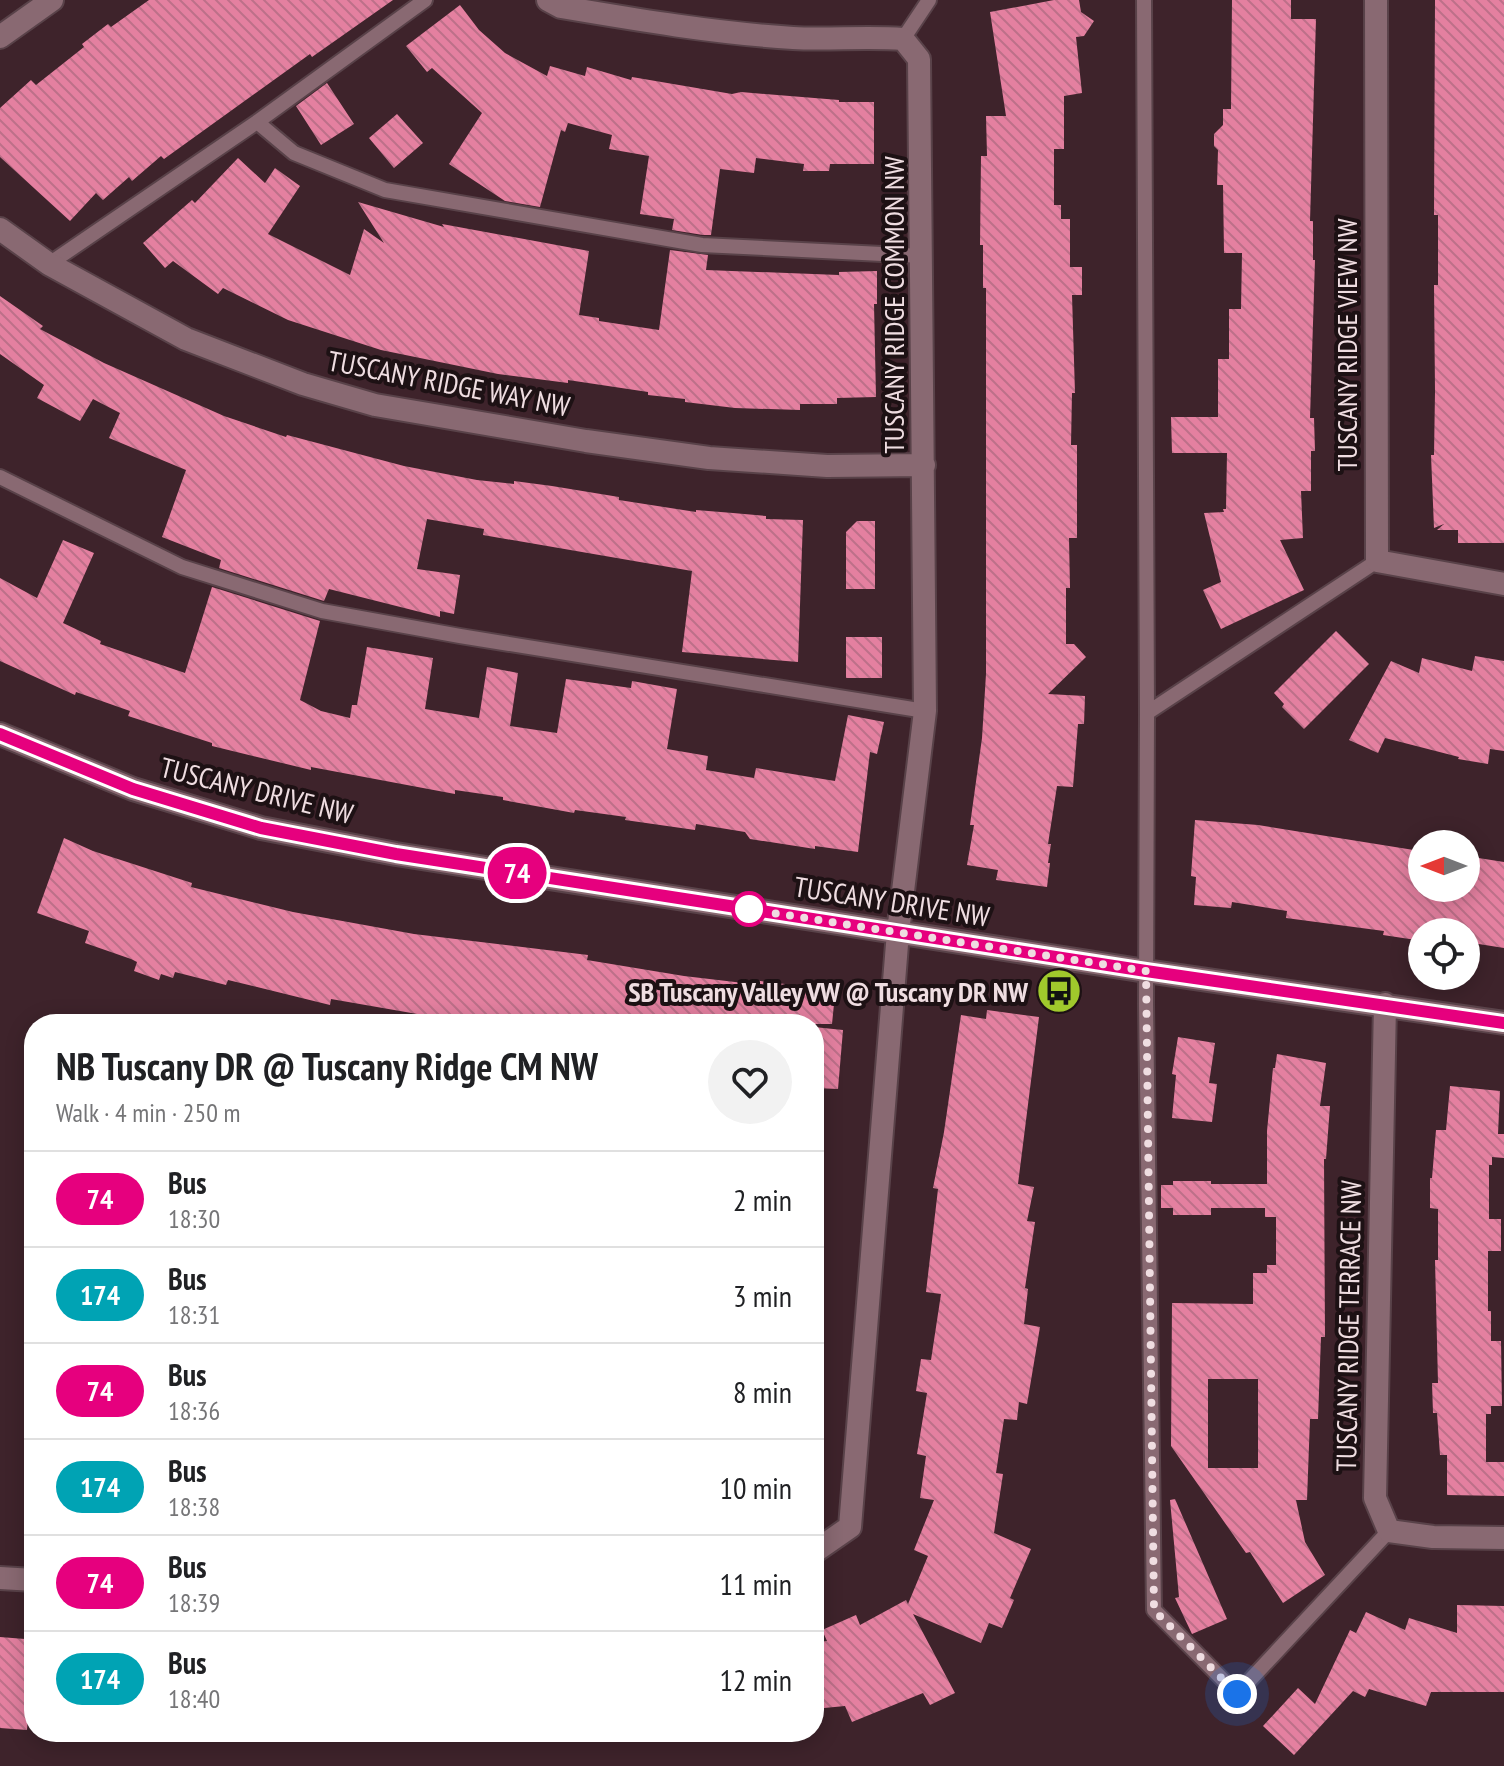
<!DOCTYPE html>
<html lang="en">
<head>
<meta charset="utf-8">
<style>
  :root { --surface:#fff; --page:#f2f2f2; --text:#202124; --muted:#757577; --line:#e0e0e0 }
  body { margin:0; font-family:"PT Sans Narrow",sans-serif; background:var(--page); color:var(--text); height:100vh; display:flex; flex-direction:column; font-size:30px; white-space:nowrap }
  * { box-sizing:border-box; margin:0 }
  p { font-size:26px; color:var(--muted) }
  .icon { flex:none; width:44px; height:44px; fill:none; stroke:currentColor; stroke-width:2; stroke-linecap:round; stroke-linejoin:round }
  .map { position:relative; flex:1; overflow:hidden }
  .drawer { position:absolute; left:24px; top:1014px; width:800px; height:728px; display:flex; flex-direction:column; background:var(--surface); border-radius:32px; box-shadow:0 4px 20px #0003 }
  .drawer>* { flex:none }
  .badge { padding:0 16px; border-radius:26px; font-size:28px; line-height:52px }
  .needle { width:52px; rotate:270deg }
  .fabs { position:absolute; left:1408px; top:830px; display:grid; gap:16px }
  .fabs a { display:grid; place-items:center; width:72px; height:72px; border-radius:50%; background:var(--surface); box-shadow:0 4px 20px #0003; font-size:40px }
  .you { position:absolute; width:40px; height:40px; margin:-20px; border:6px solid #fff; border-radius:50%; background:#1a73e8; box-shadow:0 0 0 12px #1a73e833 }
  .map>.badge { position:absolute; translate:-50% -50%; box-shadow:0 0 0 4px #fff }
  .round { display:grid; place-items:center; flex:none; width:84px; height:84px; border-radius:42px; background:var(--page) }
  .overview { display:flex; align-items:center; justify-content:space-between; height:136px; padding:0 32px }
  h1 { font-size:38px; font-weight:800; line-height:60px }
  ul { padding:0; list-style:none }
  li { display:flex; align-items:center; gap:24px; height:96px; padding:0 32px; border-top:2px solid var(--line) }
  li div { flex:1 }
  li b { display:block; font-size:30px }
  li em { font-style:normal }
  li .badge { min-width:88px; font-weight:700; text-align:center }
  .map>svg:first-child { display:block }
  .building { fill:url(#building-back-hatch); fill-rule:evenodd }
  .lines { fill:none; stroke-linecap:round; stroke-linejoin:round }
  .service-casing { stroke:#594249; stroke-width:18 }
  .minor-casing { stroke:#594249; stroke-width:26 }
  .service { stroke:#896972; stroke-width:14 }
  .minor { stroke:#896972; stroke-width:22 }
  .line-casing { stroke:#fff; stroke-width:18 }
  .line { stroke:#e6007e; stroke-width:12 }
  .walk { stroke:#efdde1; stroke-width:8; stroke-dasharray:0 14.4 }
  .stop-dot { fill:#fff; stroke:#e6007e; stroke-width:4 }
  .labels { text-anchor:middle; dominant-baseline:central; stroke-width:8; stroke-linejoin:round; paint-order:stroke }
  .street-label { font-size:28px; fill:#efdde1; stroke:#1d1114 }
  .poi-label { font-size:28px; font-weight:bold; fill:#efdde1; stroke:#1d1114; text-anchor:end }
</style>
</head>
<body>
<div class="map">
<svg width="1504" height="1766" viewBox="0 0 1504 1766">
  <defs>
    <pattern id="building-back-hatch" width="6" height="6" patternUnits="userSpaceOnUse" patternTransform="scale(2)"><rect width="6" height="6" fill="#e480a0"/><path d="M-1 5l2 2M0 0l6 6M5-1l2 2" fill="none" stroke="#bd7089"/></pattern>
  </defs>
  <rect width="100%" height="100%" fill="#3e232b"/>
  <path class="building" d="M149 0H393L312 57 310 54 164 159 161 156 132 181 129 177 103 200 96 193 70 221 0 157V108L31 80 36 85 84 47 82 44 108 24 111 27Z
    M1054 0H1079L1081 12 1094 21 1084 36 1076 37 1082 93 1064 96V149H1054V205H1061V219H1070V267H1082V295H1072L1075 393H1072L1071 445H1077V538H1069L1070 588H1066V644H1074L1086 657 1048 694 1085 696 1084 724H1078L1073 787 1057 786 1048 844H1051L1048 863H1050L1047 887 996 880 998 870 967 865 974 825H970L982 738 986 674V288H983V245H980L981 156H987L986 116H1006L990 12Z
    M1232 0H1291V19H1316L1310 221H1313V260H1315L1310 418H1314L1315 451H1311V491H1301L1303 538 1280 540 1304 590 1221 629 1203 590 1221 582 1204 513 1224 512 1223 509H1226L1227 453H1172L1171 417H1218V359H1229V309H1241L1242 253H1224L1223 185H1217L1218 150 1214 146V134L1223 125V109H1231Z
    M1435 0H1504V543H1458V530H1437L1444 524 1434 528 1431 455H1434L1435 392 1434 285H1438V215H1434Z
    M460 5 479 30 505 53 547 76 550 66 585 76 587 67 631 80 632 77 732 94 741 92 839 100V102H874V164H830L829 171H803L804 164 756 158 754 173 720 169 711 235H703L672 230 674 219 640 214 649 156 609 149 612 135 568 123 565 132 561 130 540 207 505 201 449 164 482 113 432 68 427 72 406 46Z
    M327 83 354 124 321 145 296 106Z
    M397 114 423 143 394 168 369 138Z
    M238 158 265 183 275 168 300 186 268 234 350 275 364 229 384 243 358 202 444 227 442 224 589 251 579 315 599 318V321L659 330 670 250 708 255 706 270 839 275V272L877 271V304H874L876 397 837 398V404H800V410L735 408 685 402V399L648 395V392L568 380V383L498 374 381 350 288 320 223 288 218 294 173 261 165 268 143 243 192 200 195 203Z
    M0 296 43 326 40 329 104 363 224 416 286 437 287 435 404 466 477 480 514 484V481L552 486 619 497V500L696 512V510L733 513 766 516V519L803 520 798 662 682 652 692 571 483 535 484 529 427 519 417 569 460 575 454 614 440 611V617L329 589 324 601 219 568 221 560 162 537 186 470 109 438 120 413 93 399 80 421 37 398 44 385 0 354Z
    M857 521H875V589H846V532Z
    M63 540 94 553 63 623 101 641 100 644 185 673 212 587 320 621 300 700 321 711 350 718 352 705H357L367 647 433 658 425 709 479 718 487 667 518 673 510 726 557 733 566 679 631 688 632 681 677 689 667 749 708 756 706 770 754 778 756 768 835 781 848 715 884 722 877 754 870 752 858 852 815 846V849L750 839 745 832 696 824 695 830 625 820 626 817 575 810 574 813 503 800V797L455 790V794L311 767V770L212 746V743L128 716 130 711 76 692 75 695 0 661V578L37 598Z
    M1336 631 1369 664 1304 729 1282 707 1284 704 1274 693Z
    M846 637H882V678H846Z
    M1475 656 1504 661V751L1490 749 1488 764 1458 759 1459 757 1385 738 1378 753 1349 740 1391 661 1419 673 1422 658 1472 671Z
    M1195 820 1258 825 1420 851 1422 888H1466V856L1504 862V948L1466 942V932H1417L1416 940 1383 935 1384 931 1286 918 1287 911 1232 902 1231 908 1194 905 1196 877 1191 876Z
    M64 838 93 851 192 883 191 887 293 912 414 934 588 955 587 960 684 976 752 984 753 980 785 984 784 990 835 994 832 1024H497L464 1019 463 1022 331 999 330 1005 228 980 226 985 175 972 173 978 161 974 159 980 134 971 137 962 131 959 85 943 89 931 37 913Z
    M987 1010 1039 1017 1018 1184 1034 1187 1027 1221 1035 1222 1025 1288 1028 1289 1024 1324 1040 1327 1027 1404 1019 1402 1017 1420 1004 1419 996 1473 1003 1474 994 1533 1031 1549 1010 1598 1014 1600 1002 1628 989 1623 981 1643 913 1614 955 1693 930 1705 923 1693 852 1722 845 1706 814 1709V1642L827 1641 822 1630 856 1615 860 1625 906 1600 908 1604 928 1556 914 1550 934 1500 920 1498 926 1456 917 1454 927 1393 916 1391 921 1359 931 1360 941 1294 926 1292 938 1189 933 1188 944 1132 961 1015 986 1019Z
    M814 1027 843 1030 838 1089 814 1088Z
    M1178 1037 1215 1043 1209 1083 1217 1084 1212 1122 1172 1118 1176 1075 1172 1074Z
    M1277 1054 1326 1063 1320 1106H1330L1326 1159H1324L1325 1337H1321L1318 1419H1310L1307 1500H1296L1305 1542 1325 1575 1283 1603 1250 1552 1246 1553 1171 1446 1172 1303 1253 1304V1273H1267V1265H1276V1217H1265V1208H1211V1215H1173V1208H1161V1185H1173V1181H1211V1184H1267V1131L1273 1068H1275ZM1208 1379H1258V1468H1208Z
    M1450 1086 1500 1091 1498 1134H1504V1158L1492 1157V1165H1489V1219H1501V1251H1488V1311H1491V1341H1501L1502 1406H1491V1414H1486V1462H1504V1496L1447 1495V1455H1440L1437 1413H1433L1432 1383H1438L1435 1260H1438V1209L1430 1208V1178H1432L1436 1130H1446Z
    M1175 1499 1227 1619 1192 1634 1175 1598 1179 1597 1170 1500Z
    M1457 1605 1504 1606V1692H1431L1426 1706 1369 1689 1365 1697 1353 1691 1294 1755 1263 1726 1298 1688 1315 1704 1350 1630 1356 1633 1366 1612 1405 1630 1409 1618 1457 1633Z
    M0 1637 25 1639 24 1662 32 1663 27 1730 0 1728Z"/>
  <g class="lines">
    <g class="service-casing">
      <path id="service" d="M1144 0 1147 713 1377 561
        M903 39 929 0
        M257 122 294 153 385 190 702 245 922 256
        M49 264 257 122 425 0
        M0 477 182 567 322 611 460 636 925 711
        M1147 713 1146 1004 1154 1610 1237 1694 1389 1531"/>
    </g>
    <g class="minor-casing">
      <path id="minor" d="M548 0 561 7C638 20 715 33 793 38 830 40 866 36 903 39L919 59 925 711 898 932 850 1527 814 1552
        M1376 0 1377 561 1504 584
        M0 37 52 0
        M0 229 49 264 186 339 303 384 375 405 586 441 709 458 827 466 924 465
        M0 734 133 789 261 828 396 854 1146 971 1504 1023
        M1385 1004 1375 1498 1389 1531 1433 1537 1504 1538
        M0 1578 34 1580"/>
    </g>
    <use href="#service" class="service"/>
    <use href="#minor" class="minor"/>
  </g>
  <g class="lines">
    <g class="line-casing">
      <path id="line" d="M0 734 133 789 261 828 396 854 1146 971 1504 1023"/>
    </g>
    <use href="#line" class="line"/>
    <path class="walk" d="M749 909 741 908 1146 971 1154 1610 1237 1694"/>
  </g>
  <defs>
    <g id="bus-disc" transform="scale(2.3)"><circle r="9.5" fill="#a0c92c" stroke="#1d1114"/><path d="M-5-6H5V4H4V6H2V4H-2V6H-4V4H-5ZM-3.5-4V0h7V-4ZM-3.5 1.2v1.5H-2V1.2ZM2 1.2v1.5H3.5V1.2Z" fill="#111"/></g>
  </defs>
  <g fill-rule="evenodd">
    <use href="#bus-disc" x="1059" y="991"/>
  </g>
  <circle class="stop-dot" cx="749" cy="909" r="16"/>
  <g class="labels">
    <g class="street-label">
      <text transform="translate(893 305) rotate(-90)">TUSCANY RIDGE COMMON NW</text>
      <text transform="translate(1346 345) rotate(-90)">TUSCANY RIDGE VIEW NW</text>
      <text transform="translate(449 383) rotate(11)">TUSCANY RIDGE WAY NW</text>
      <text transform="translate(257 790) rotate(14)">TUSCANY DRIVE NW</text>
      <text transform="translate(892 901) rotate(9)">TUSCANY DRIVE NW</text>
      <text transform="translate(1348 1326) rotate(-89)">TUSCANY RIDGE TERRACE NW</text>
    </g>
    <g class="poi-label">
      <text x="1028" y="991">SB Tuscany Valley VW @ Tuscany DR NW</text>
    </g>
  </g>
</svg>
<div class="fabs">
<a><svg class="needle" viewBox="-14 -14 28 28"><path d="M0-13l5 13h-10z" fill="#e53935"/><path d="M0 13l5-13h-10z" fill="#757577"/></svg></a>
<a><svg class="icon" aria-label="locate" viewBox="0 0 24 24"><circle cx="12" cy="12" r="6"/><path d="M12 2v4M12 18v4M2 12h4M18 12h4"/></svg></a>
</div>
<div class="you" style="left:1237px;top:1694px"></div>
<b class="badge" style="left:517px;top:873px;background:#e6007e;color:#fff">74</b>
<section class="drawer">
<div class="overview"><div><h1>NB Tuscany DR @ Tuscany Ridge CM NW</h1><p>Walk · 4 min · 250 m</p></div><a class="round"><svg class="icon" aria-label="heart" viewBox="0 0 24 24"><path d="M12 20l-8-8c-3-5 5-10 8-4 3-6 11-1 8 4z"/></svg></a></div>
<ul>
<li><span class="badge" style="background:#e6007e;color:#fff">74</span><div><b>Bus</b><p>18:30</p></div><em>2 min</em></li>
<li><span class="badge" style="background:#00a3b4;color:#fff">174</span><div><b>Bus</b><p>18:31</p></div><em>3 min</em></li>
<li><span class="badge" style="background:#e6007e;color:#fff">74</span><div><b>Bus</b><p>18:36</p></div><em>8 min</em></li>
<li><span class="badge" style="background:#00a3b4;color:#fff">174</span><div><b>Bus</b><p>18:38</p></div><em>10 min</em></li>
<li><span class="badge" style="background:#e6007e;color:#fff">74</span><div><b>Bus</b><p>18:39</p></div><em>11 min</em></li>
<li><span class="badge" style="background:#00a3b4;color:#fff">174</span><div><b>Bus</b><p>18:40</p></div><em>12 min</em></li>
</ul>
</section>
</div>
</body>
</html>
